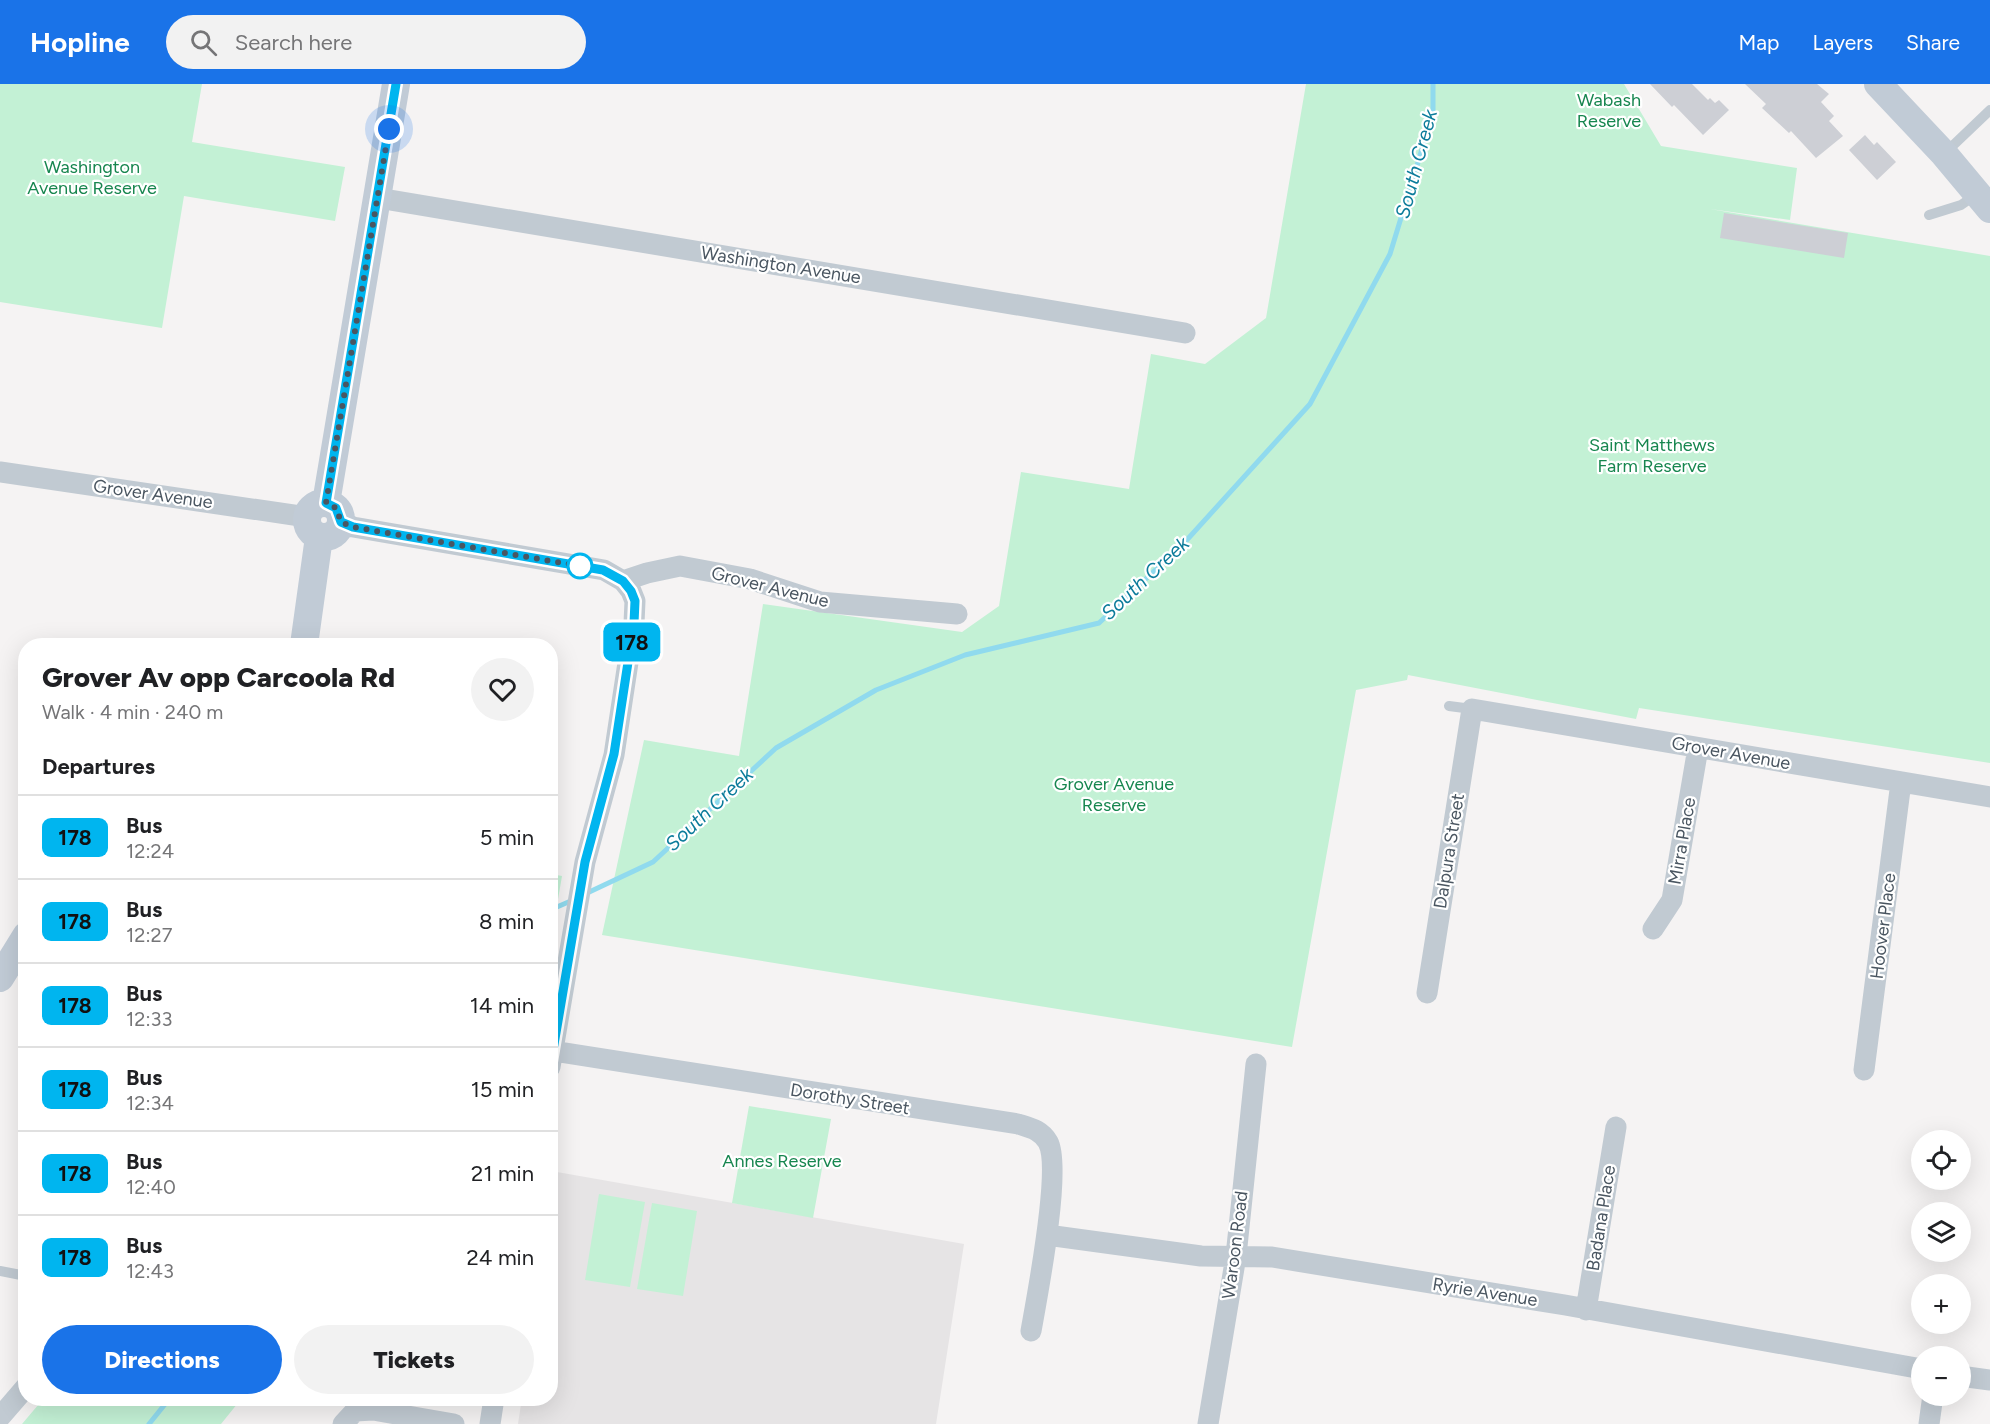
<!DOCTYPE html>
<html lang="en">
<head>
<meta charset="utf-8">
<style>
  :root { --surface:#fff; --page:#f2f2f2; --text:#202124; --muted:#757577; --line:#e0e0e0; --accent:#1a73e8 }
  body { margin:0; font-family:Figtree,sans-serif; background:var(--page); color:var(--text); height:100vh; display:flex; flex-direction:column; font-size:22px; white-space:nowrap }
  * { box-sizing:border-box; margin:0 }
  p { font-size:20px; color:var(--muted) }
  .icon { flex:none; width:33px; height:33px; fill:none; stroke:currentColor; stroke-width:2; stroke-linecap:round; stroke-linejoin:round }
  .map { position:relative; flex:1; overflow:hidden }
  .sheet { position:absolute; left:18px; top:554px; width:540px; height:768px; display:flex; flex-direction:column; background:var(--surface); border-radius:24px; box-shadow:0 6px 24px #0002 }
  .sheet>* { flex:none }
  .badge { padding:0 12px; border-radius:9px; font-size:21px; line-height:39px }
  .controls { position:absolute; left:1911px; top:1046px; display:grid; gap:12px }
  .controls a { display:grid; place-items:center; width:60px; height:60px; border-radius:50%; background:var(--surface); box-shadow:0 6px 24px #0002; font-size:30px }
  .you { position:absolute; width:30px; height:30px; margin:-15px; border:4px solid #fff; border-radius:50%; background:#1a73e8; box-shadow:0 0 0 9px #1a73e833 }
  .map>.badge { position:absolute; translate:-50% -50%; box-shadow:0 0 0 3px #fff }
  h2 { padding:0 24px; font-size:22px; line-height:54px }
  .round { display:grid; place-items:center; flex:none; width:63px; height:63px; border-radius:32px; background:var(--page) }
  .head { display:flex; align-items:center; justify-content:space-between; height:102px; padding:0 24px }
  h1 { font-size:28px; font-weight:800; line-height:45px }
  .cta { display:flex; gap:12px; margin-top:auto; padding:12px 24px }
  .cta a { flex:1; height:69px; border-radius:36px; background:var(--accent); color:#fff; font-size:24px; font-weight:800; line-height:69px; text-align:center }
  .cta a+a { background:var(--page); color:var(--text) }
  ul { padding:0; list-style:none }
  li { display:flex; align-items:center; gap:18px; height:84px; padding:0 24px; border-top:2px solid var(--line) }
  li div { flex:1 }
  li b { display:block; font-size:22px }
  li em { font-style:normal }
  li .badge { min-width:66px; font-weight:700; text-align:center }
  header { display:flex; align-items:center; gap:36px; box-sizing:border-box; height:84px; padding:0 30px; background:var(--accent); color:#fff }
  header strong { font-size:28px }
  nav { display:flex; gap:33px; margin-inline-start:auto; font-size:21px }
  .search { width:420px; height:54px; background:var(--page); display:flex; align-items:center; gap:15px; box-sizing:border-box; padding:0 21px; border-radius:33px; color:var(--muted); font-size:22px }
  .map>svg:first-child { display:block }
  .education { fill:#e6e4e5 }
  .green { fill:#c3f1d5 }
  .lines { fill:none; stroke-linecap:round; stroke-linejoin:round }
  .stream { stroke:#90daee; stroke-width:5 }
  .building { fill:#cdcfd5 }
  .lane { stroke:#c1cad2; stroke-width:10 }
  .street { stroke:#c1cad2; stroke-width:21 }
  .secondary { stroke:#c1cbd6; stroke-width:28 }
  .line-casing { stroke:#fff; stroke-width:14 }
  .line { stroke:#00b5ef; stroke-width:9 }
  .walk { stroke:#4a5661; stroke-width:6; stroke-dasharray:0 10.8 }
  .stop-dot { fill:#fff; stroke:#00b5ef; stroke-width:3 }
  .labels { text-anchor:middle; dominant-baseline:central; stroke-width:4.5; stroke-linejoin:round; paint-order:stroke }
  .park-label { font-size:18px; fill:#17864f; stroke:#fff }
  .street-label { font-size:18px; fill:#4a5661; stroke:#fff }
  .water-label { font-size:20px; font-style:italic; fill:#0c7c9b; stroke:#fff }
</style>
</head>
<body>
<header>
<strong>Hopline</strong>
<div class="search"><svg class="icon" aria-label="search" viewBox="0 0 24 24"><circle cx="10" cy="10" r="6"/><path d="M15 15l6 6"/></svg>Search here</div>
<nav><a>Map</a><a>Layers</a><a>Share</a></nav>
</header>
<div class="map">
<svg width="1990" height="1340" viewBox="0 0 1990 1340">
  <rect width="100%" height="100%" fill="#f5f3f3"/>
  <path class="education" d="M557 1088 964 1160 936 1340H518L522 1314H550V1132Z"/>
  <path class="green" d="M0 0H202L192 58 345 83 335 137 184 112 162 244 0 218Z
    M1306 0H1624L1661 62 1797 84 1790 136 1710 125 1990 172V679L1639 624 1636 635 1408 591 1407 596 1356 606 1292 963 602 851 644 656 739 672 763 520 962 548 999 522 1021 388 1129 405 1151 270 1205 280 1266 234Z
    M551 790 562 792 555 833 551 832Z
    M749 1022 831 1035 813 1134 732 1119Z
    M599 1110 645 1118 630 1203 585 1196Z
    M652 1119 697 1127 683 1212 637 1205Z
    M44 1314H242L221 1340H22Z"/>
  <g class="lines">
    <path class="stream" d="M585 810 653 778 776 664 876 606 965 571 1099 539 1185 458 1310 320 1390 170 1433 29V0
      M550 826 573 816
      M149 1340 170 1314"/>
  </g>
  <path class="building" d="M1650 0H1692L1708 16 1710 14 1715 19 1719 16 1729 26 1703 51 1674 21 1672 23Z
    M1745 0H1817L1829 10 1821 18 1834 32 1829 37 1843 52 1816 74 1791 47 1789 49 1762 24 1766 20Z
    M1865 51 1874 61 1877 58 1896 78 1877 96 1849 66Z
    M1724 129 1848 149 1844 174 1720 154Z"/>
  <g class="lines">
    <path class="lane" d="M1944 70 1990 26
      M1929 131 1961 121 1977 110
      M1449 622 1472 625
      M0 1187 26 1192"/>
    <path class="street" d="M378 114 1185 249
      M0 388 307 433
      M341 438 353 443 604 486 623 497 631 507 635 517 634 539 614 671 585 778 550 983
      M623 497 647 489 680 482 750 495 820 518 957 530
      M1653 845 1672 816 1698 664
      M1427 909 1472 625 1990 713
      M553 967 1018 1040C1031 1044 1041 1046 1048 1058 1062 1084 1037 1213 1031 1247
      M1864 986 1901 698
      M1047 1151 1201 1172 1272 1173 1565 1221 1922 1285
      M1586 1226 1616 1043
      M1960 1292 1990 1296
      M0 1333 26 1303
      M343 1340 355 1327 373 1326 454 1340
      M490 1340 494 1314
      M1208 1340 1236 1172 1256 980
      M1929 1340 1933 1311"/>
    <path class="secondary" d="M1878 0 1944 70 1990 125
      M307 436a17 17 0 1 1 34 0a17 17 0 1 1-34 0Z
      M326 419 396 0
      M304 561 319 453
      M0 894 26 852"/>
  </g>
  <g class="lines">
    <g class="line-casing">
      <path id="line" d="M396 0 326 419 336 424 341 438 353 443 603 486 623 497 631 507 635 517 634 539 614 670 585 778 550 984"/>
    </g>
    <use href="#line" class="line"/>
    <path class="walk" d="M389 45 326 419 336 424 341 438 353 443 580 482"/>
  </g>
  <circle class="stop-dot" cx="580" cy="482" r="12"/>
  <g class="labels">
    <g class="park-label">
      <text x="1609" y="16">Wabash<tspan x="1609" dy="21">Reserve</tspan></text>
      <text x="92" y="83">Washington<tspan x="92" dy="21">Avenue Reserve</tspan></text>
      <text x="1652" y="361">Saint Matthews<tspan x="1652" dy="21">Farm Reserve</tspan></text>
      <text x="1114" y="700">Grover Avenue<tspan x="1114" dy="21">Reserve</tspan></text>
      <text x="782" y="1077">Annes Reserve</text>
    </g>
    <g class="street-label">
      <text transform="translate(781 181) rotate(9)">Washington Avenue</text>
      <text transform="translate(153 410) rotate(8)">Grover Avenue</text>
      <text transform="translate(770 503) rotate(14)">Grover Avenue</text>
      <text transform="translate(1731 669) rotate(10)">Grover Avenue</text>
      <text transform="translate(1682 757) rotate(-80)">Mirra Place</text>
      <text transform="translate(1449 767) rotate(-81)">Dalpura Street</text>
      <text transform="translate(1883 842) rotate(-83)">Hoover Place</text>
      <text transform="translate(850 1015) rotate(9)">Dorothy Street</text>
      <text transform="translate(1601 1134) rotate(-81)">Badana Place</text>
      <text transform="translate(1235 1161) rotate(-83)">Waroon Road</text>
      <text transform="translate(1485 1208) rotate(9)">Ryrie Avenue</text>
    </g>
    <g class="water-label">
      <text transform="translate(1416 80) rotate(-75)">South Creek</text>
      <text transform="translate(1145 494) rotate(-43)">South Creek</text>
      <text transform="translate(709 725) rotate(-43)">South Creek</text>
    </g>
  </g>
</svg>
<div class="controls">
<a><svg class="icon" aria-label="locate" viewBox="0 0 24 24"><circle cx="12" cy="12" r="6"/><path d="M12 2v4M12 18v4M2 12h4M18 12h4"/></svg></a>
<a><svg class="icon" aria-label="layers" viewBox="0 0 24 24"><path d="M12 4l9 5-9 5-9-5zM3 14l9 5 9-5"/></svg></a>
<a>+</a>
<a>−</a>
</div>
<div class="you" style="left:389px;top:45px"></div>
<b class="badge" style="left:632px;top:558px;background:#00b5ef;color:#111">178</b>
<section class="sheet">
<div class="head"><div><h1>Grover Av opp Carcoola Rd</h1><p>Walk · 4 min · 240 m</p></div><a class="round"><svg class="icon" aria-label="heart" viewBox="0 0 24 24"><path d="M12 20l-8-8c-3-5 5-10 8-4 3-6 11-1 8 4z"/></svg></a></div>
<h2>Departures</h2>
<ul>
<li><span class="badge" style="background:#00b5ef;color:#111">178</span><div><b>Bus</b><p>12:24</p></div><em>5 min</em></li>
<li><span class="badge" style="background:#00b5ef;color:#111">178</span><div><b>Bus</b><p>12:27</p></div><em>8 min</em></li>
<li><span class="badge" style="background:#00b5ef;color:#111">178</span><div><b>Bus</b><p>12:33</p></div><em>14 min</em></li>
<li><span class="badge" style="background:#00b5ef;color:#111">178</span><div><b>Bus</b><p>12:34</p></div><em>15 min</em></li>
<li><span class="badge" style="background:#00b5ef;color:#111">178</span><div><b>Bus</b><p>12:40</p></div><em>21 min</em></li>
<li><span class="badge" style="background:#00b5ef;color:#111">178</span><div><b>Bus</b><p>12:43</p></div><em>24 min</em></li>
</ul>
<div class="cta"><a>Directions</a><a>Tickets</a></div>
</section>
</div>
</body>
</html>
